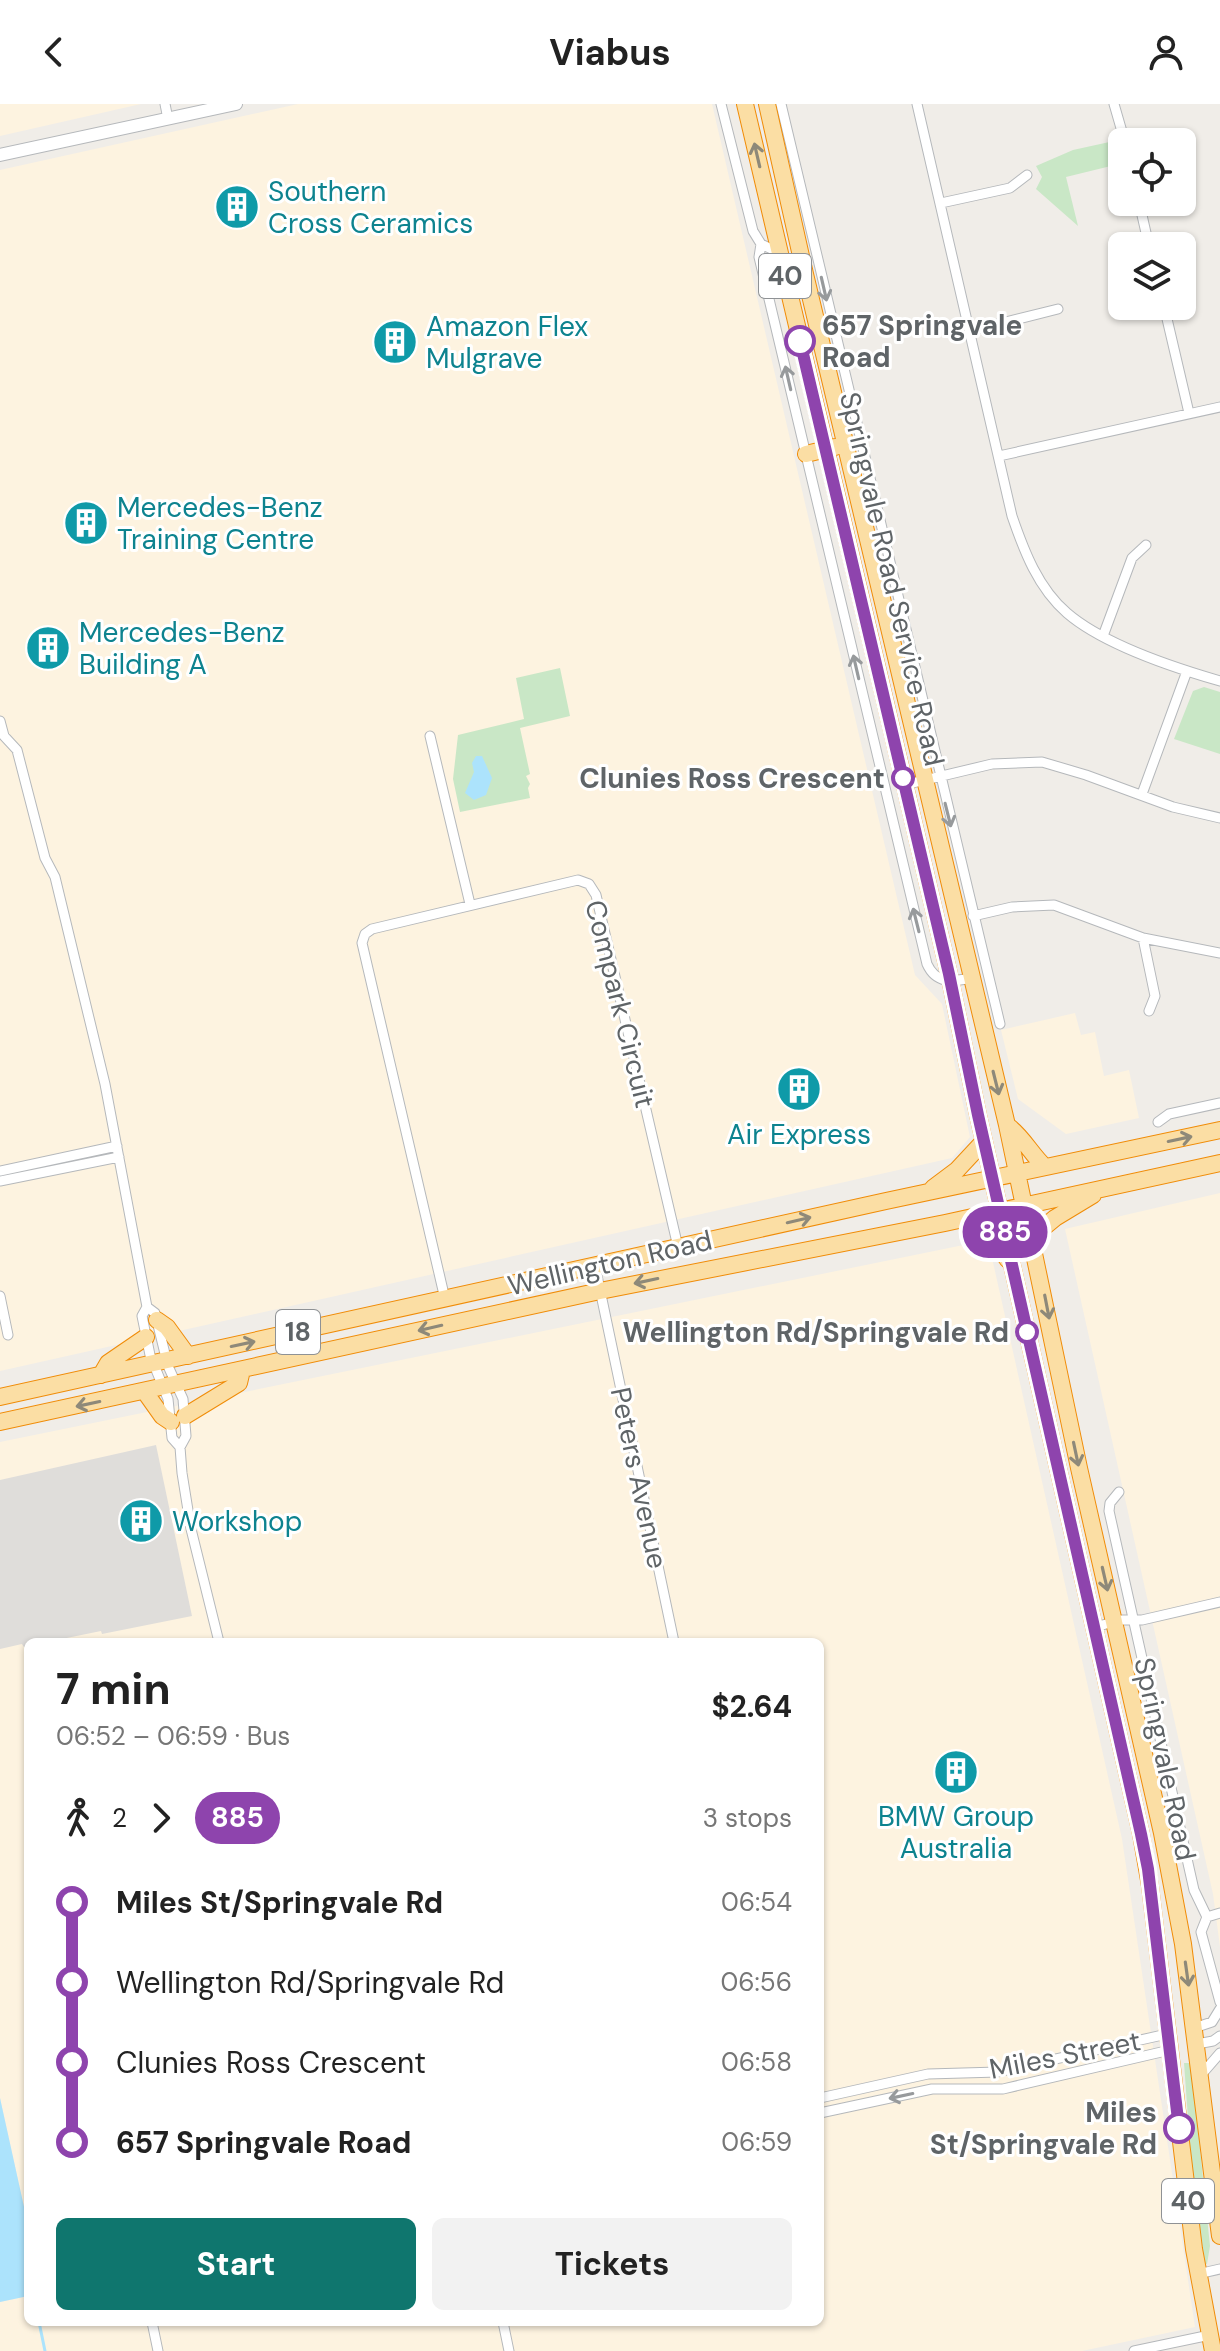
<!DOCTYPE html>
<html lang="en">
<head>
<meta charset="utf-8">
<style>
  :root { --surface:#fff; --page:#f2f2f2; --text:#222; --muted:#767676; --accent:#0f766e }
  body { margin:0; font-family:"DM Sans",sans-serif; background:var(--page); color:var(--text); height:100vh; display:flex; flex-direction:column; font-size:30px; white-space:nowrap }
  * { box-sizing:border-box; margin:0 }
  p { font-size:26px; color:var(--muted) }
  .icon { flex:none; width:44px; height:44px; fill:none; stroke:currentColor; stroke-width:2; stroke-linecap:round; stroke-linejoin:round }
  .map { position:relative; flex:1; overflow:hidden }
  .side { position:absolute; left:24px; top:1534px; width:800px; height:688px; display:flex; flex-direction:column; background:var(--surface); border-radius:12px; box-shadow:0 2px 6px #0004 }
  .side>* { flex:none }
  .badge { padding:0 16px; border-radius:26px; font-size:28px; line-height:52px }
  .tools { position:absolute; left:1108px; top:24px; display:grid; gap:16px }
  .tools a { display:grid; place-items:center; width:88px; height:88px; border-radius:12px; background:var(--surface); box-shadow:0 2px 6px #0004; font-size:40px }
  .map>.badge { position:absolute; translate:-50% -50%; box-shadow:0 0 0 4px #fff }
  .legs { display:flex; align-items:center; gap:12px; height:88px; padding:0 32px; font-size:26px }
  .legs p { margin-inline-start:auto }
  .summary { display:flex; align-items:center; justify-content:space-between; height:136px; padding:0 32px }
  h1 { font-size:44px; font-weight:700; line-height:60px }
  .primary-button { display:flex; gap:16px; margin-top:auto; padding:16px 32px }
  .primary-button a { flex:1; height:92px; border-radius:12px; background:var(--accent); color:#fff; font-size:32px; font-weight:700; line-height:92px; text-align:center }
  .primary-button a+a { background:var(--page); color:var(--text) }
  ul { padding:0 32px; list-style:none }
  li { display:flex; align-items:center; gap:28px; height:80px; font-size:30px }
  li i { display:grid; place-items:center; width:12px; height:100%; margin:0 10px; background:currentColor }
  li i::after { content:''; width:20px; height:20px; margin:-10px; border:6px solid; border-radius:50%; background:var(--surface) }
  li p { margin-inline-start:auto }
  li:first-child i { background:linear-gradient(#0000 50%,currentColor 0) }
  li:last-child i { background:linear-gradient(currentColor 50%,#0000 0) }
  header { display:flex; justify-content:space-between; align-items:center; height:104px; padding:0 32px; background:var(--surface); font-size:36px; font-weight:700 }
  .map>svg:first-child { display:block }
  .commercial { fill:#fdf3e0 }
  .industrial { fill:#dfddda }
  .green { fill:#c9e7c6 }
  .water { fill:#ace3fc }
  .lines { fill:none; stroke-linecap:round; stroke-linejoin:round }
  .stream { stroke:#ace3fc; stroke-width:3 }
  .minor-casing { stroke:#b5b8bb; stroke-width:11 }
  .tertiary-casing { stroke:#b5b8bb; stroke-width:14 }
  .trunk-casing { stroke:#f08c08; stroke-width:18 }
  .minor { stroke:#fff; stroke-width:9 }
  .tertiary { stroke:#fff; stroke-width:12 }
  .trunk { stroke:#fbdea4; stroke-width:16 }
  .oneway { stroke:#8e8979 }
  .oneway2 { stroke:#979a9c }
  .line-1-casing { stroke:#fff; stroke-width:18 }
  .line-1 { stroke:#8e44ad; stroke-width:12 }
  .stop-1-dot { fill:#fff; stroke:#8e44ad; stroke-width:4 }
  .labels { text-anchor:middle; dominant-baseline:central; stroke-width:6; stroke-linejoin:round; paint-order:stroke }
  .shield { fill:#fff; stroke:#8f9295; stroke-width:2 }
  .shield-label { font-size:26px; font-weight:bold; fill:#5f6467 }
  .culture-label { font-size:28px; fill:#0d838f; stroke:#fff; text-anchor:start }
  .stop-label { font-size:28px; font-weight:bold; fill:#5f6467; stroke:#fff; text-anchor:end }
  .street-label { font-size:28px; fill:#5f6467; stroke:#fff }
</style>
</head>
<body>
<header><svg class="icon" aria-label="back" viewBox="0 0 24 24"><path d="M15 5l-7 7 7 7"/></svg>Viabus<svg class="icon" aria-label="person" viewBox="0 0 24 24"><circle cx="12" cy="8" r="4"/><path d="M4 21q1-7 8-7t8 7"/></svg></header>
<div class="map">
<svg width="1220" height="2247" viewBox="0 0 1220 2247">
  <rect width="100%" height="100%" fill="#f0ede8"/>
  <path class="commercial" d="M0 0H141L0 32Z
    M298 0H712L915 871 942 900 970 1033 952 1054 0 1267V66Z
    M1075 909 1081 931 1095 928 1104 972 1129 966 1139 1014 1066 1030 1018 995 1001 926Z
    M1220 1089V1843L1213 1790 1065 1125Z
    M988 1136 1122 1735 1195 2223 1082 2247H0V2198L28 2192V2218H820V1538H28V2121L0 1994V1338Z"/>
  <path class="industrial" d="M156 1341 192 1512 102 1530 101 1527 47 1538H28V1542L24 1543 22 1540 0 1545V1376Z"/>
  <path class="green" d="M1114 37 1119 60 1066 73 1078 122 1036 85 1042 73 1036 62 1073 46Z
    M560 564 570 612 520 624 530 670 526 672 530 680 528 684 530 694 460 708 453 675 458 631 524 615 516 574Z
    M1204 583 1220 588V650L1174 635 1193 587Z
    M1184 1959H1189L1192 1967 1210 2142 1207 2160 1203 2159 1193 2084Z"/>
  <path class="water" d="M476 652H482L492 674 486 691 474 696 465 689 474 668 472 659Z
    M0 1994 28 2121V2192L0 2198Z"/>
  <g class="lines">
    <path class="stream" d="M39 2218 45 2247"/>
    <g class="minor-casing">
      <path id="minor" d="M165 0 168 15
        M721 0 753 127 761 140 780 149
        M781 0 1000 920
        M917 0 1012 412C1024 447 1038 484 1067 509 1103 540 1175 564 1220 577
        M1114 0 1125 38
        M1139 98 1149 142
        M941 99 1010 84 1027 71
        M761 140 759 153 927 860C936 880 952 878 971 874
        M1164 202 1189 309
        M970 227 1058 205
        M999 352 1220 303
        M1103 532 1132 454 1146 441
        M0 617 4 632 17 646 45 754 55 773 105 980 147 1203 142 1212 150 1251 168 1295 172 1334 180 1343
        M430 632 470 800
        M904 681 992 660 1042 658 1086 671 1173 703 1220 714
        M1142 690 1187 567
        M973 812 1012 803 1054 801 1143 834 1220 849
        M1143 834 1155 892 1149 907
        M1158 1018 1169 1010 1220 999
        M0 1067 117 1042
        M0 1077 119 1053
        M595 1162 674 1538
        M0 1192 8 1231
        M445 1195 362 839 365 830 372 825 578 776 589 780 596 791 678 1143
        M147 1203 155 1209 168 1262 183 1295 186 1332 180 1343 182 1369 191 1425 219 1538
        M1119 1388 1110 1399 1109 1407 1194 1786 1207 1813
        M1095 1523 1121 1516H1142L1220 1498
        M1207 1813 1201 1828 1220 1898
        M1207 1813 1220 1809
        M1194 1924 1212 1918 1220 1905
        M1197 1940 1213 1937 1220 1932
        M1201 1971 1220 1949
        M820 1994 928 1970 998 1968 1167 1930
        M820 2009 932 1985H1003L1170 1946
        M1198 2170 1220 2165
        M152 2218 158 2247
        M503 2218 509 2247
        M1134 2247 1210 2231"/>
    </g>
    <g class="tertiary-casing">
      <path id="tertiary" d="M0 51 236 0"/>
    </g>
    <g class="trunk-casing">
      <path id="trunk" d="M745 0 949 870 978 1011 1141 1730 1150 1782 1194 2145 1213 2247
        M767 0 805 170 1007 1021 1079 1364 1162 1729 1183 1840 1220 2132
        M806 350 835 343
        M1008 1022C1023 1033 1031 1050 1045 1063
        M933 1084 957 1066 984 1037
        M970 1114 989 1130 1008 1156
        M1032 1133 1055 1114 1093 1091
        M157 1216 167 1223 188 1252
        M101 1271 108 1259 146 1233
        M145 1288 162 1312 171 1318
        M0 1293 886 1097 1220 1026
        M185 1312 239 1279 242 1266
        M0 1318 600 1187 945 1119 1220 1059"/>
    </g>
    <use href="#minor" class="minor"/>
    <use href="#tertiary" class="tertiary"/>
    <use href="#trunk" class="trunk"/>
  </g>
  <defs><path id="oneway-shaft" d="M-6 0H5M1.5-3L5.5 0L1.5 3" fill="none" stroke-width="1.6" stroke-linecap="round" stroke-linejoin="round" transform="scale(2)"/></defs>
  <g class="oneway">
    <use href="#oneway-shaft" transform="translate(757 51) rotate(-103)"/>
    <use href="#oneway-shaft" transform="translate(996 979) rotate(76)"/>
    <use href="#oneway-shaft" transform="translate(1180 1035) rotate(-12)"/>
    <use href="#oneway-shaft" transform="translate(799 1116) rotate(-13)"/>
    <use href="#oneway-shaft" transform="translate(646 1177) rotate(168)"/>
    <use href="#oneway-shaft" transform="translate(1047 1203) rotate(79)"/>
    <use href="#oneway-shaft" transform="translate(430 1224) rotate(167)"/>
    <use href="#oneway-shaft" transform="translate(243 1240) rotate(-12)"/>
    <use href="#oneway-shaft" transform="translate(88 1300) rotate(168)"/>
    <use href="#oneway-shaft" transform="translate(1076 1350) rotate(78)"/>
    <use href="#oneway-shaft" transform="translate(1105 1475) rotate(77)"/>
    <use href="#oneway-shaft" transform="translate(1187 1870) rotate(82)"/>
  </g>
  <g class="oneway2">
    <use href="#oneway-shaft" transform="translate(824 185) rotate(77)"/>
    <use href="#oneway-shaft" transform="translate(788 274) rotate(-103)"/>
    <use href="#oneway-shaft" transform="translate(856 563) rotate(-103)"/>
    <use href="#oneway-shaft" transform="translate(948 711) rotate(76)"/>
    <use href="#oneway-shaft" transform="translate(916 816) rotate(-104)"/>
    <use href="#oneway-shaft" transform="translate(901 1992) rotate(168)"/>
  </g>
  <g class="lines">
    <g class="line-1-casing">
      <path id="line-1" d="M800 237 949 870 978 1011 1141 1730 1148 1765 1179 2024"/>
    </g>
    <use href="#line-1" class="line-1"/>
  </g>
  <defs>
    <g id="building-disc" transform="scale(2.3)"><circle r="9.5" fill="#0f9aa8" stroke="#fff"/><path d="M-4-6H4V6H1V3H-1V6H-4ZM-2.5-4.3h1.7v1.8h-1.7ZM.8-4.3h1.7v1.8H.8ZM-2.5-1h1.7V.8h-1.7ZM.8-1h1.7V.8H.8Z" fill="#fff"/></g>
  </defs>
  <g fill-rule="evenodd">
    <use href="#building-disc" x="237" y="103"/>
    <use href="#building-disc" x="395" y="238"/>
    <use href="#building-disc" x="86" y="419"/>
    <use href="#building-disc" x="48" y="544"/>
    <use href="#building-disc" x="799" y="985"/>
    <use href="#building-disc" x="141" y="1417"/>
    <use href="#building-disc" x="956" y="1668"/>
  </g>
  <g class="stop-1-dot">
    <circle cx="800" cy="237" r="14"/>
    <circle cx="903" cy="674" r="10"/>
    <circle cx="1027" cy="1228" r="10"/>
    <circle cx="1179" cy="2024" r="14"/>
  </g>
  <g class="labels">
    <g class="shield">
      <rect x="759" y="150" width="52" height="44" rx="6"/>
      <rect x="276" y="1206" width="44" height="44" rx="6"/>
      <rect x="1162" y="2075" width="52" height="44" rx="6"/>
    </g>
    <g class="shield-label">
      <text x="785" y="172">40</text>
      <text x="298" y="1228">18</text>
      <text x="1188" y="2097">40</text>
    </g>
    <g class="culture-label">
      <text x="268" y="87">Southern<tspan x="268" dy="32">Cross Ceramics</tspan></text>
      <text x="426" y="222">Amazon Flex<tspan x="426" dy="32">Mulgrave</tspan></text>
      <text x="117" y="403">Mercedes-Benz<tspan x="117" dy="32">Training Centre</tspan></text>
      <text x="79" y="528">Mercedes-Benz<tspan x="79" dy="32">Building A</tspan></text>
      <text x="799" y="1030" text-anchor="middle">Air Express</text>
      <text x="172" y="1417">Workshop</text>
      <text x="956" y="1712" text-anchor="middle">BMW Group<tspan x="956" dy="32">Australia</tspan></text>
    </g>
    <g class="stop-label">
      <text x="822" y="221" text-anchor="start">657 Springvale<tspan x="822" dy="32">Road</tspan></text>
      <text x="885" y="674">Clunies Ross Crescent</text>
      <text x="1009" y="1228">Wellington Rd/Springvale Rd</text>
      <text x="1157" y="2008">Miles<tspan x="1157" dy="32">St/Springvale Rd</tspan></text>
    </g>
    <g class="street-label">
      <text transform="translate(892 475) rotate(77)">Springvale Road Service Road</text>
      <text transform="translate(620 900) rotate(76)">Compark Circuit</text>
      <text transform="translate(610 1159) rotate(-13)">Wellington Road</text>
      <text transform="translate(639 1374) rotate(78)">Peters Avenue</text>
      <text transform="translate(1165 1655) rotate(78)">Springvale Road</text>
      <text transform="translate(1065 1951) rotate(-11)">Miles Street</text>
    </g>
  </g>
</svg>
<div class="tools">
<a><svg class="icon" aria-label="locate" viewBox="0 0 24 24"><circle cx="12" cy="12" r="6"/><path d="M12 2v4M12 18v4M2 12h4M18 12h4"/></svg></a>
<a><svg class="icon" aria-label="layers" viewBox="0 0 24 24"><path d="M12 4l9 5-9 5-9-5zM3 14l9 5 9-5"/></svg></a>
</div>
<b class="badge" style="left:1005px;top:1128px;background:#8e44ad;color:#fff">885</b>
<section class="side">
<div class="summary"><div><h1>7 min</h1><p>06:52 – 06:59 · Bus</p></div><b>$2.64</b></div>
<div class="legs"><svg class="icon" aria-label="walk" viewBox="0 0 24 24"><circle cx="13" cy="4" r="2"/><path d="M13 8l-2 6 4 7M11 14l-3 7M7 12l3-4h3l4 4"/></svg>2<svg class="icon" aria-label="forward" viewBox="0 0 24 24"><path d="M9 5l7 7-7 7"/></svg><b class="badge" style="background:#8e44ad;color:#fff">885</b><p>3 stops</p></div>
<ul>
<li><i style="color:#8e44ad"></i><b>Miles St/Springvale Rd</b><p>06:54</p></li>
<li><i style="color:#8e44ad"></i><span>Wellington Rd/Springvale Rd</span><p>06:56</p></li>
<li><i style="color:#8e44ad"></i><span>Clunies Ross Crescent</span><p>06:58</p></li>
<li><i style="color:#8e44ad"></i><b>657 Springvale Road</b><p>06:59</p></li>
</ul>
<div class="primary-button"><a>Start</a><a>Tickets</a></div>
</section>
</div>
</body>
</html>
